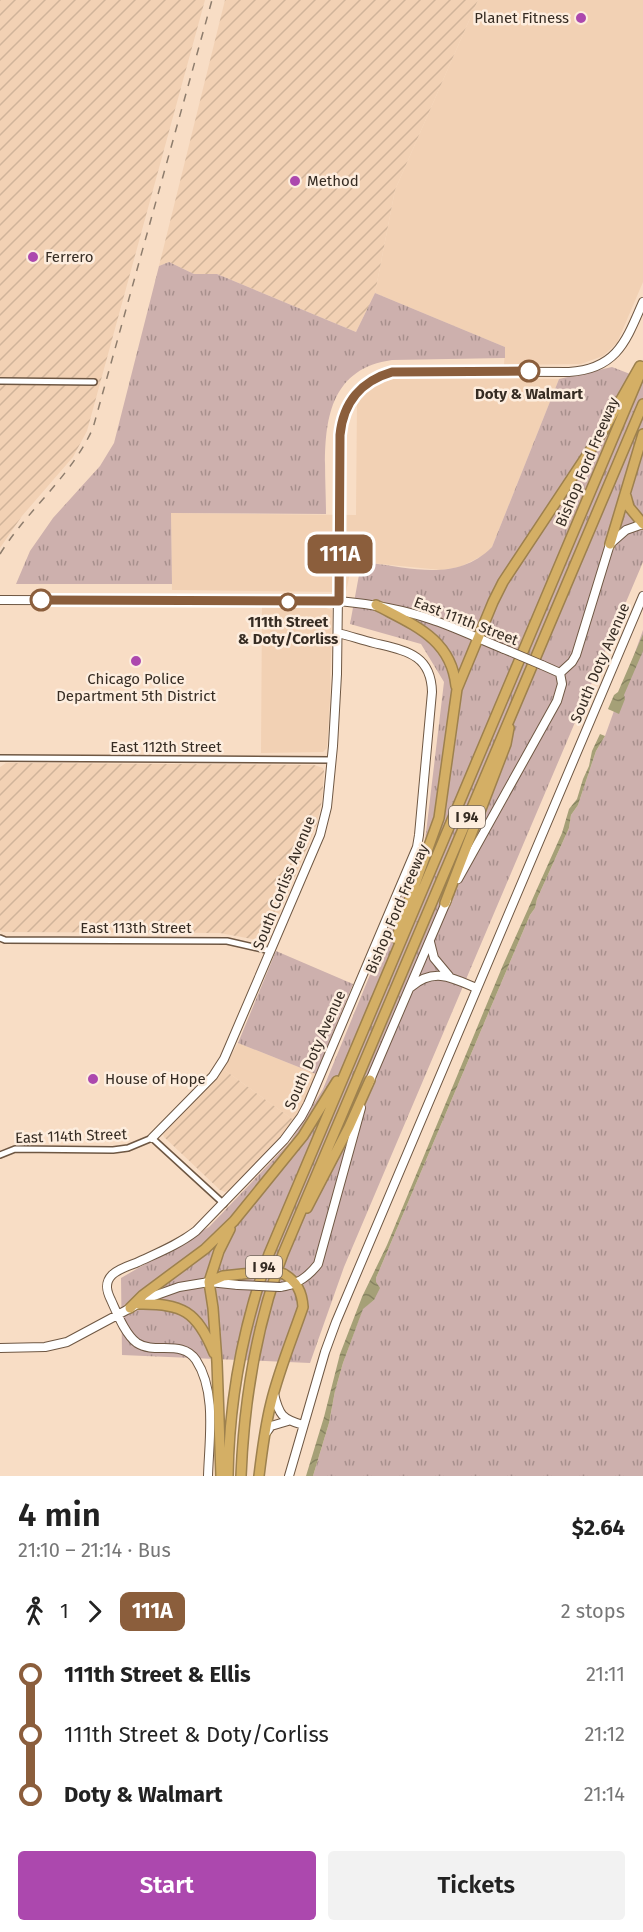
<!DOCTYPE html>
<html lang="en">
<head>
<meta charset="utf-8">
<style>
  :root { --surface:#fff; --page:#f2f2f2; --text:#222; --muted:#767676; --accent:#ac48ae }
  body { margin:0; font-family:"Fira Sans",sans-serif; background:var(--page); color:var(--text); height:100vh; display:flex; flex-direction:column; font-size:22px; white-space:nowrap }
  * { box-sizing:border-box; margin:0 }
  p { font-size:20px; color:var(--muted) }
  .icon { flex:none; width:33px; height:33px; fill:none; stroke:currentColor; stroke-width:2; stroke-linecap:round; stroke-linejoin:round }
  .map { position:relative; height:1476px; overflow:hidden }
  .side { display:flex; flex-direction:column; background:var(--surface); flex:1 }
  .side>* { flex:none }
  .badge { padding:0 12px; border-radius:9px; font-size:21px; line-height:39px }
  .map>.badge { position:absolute; translate:-50% -50%; box-shadow:0 0 0 3px #fff }
  .legs { display:flex; align-items:center; gap:9px; height:66px; padding:0 18px; font-size:20px }
  .legs p { margin-inline-start:auto }
  .headline { display:flex; align-items:center; justify-content:space-between; height:102px; padding:0 18px }
  h1 { font-size:33px; font-weight:600; line-height:45px }
  .primary-button { display:flex; gap:12px; margin-top:auto; padding:12px 18px }
  .primary-button a { flex:1; height:69px; border-radius:6px; background:var(--accent); color:#fff; font-size:24px; font-weight:600; line-height:69px; text-align:center }
  .primary-button a+a { background:var(--page); color:var(--text) }
  ul { padding:0 18px; list-style:none }
  li { display:flex; align-items:center; gap:21px; height:60px; font-size:22px }
  li i { display:grid; place-items:center; width:9px; height:100%; margin:0 8px; background:currentColor }
  li i::after { content:''; width:15px; height:15px; margin:-8px; border:4px solid; border-radius:50%; background:var(--surface) }
  li p { margin-inline-start:auto }
  li:first-child i { background:linear-gradient(#0000 50%,currentColor 0) }
  li:last-child i { background:linear-gradient(currentColor 50%,#0000 0) }
  .map>svg:first-child { display:block }
  .built { fill:#f2d1b4 }
  .industrial { fill:url(#industrial-furrows) }
  .grass { fill:url(#grass-tufts) }
  .water { fill:url(#water-waves) }
  .lines { fill:none; stroke-linecap:round; stroke-linejoin:round }
  .street-casing { stroke:#6e5743; stroke-width:8 }
  .secondary-casing { stroke:#6e5743; stroke-width:10 }
  .highway-casing { stroke:#9d814e; stroke-width:12 }
  .street { stroke:#fff; stroke-width:5 }
  .secondary { stroke:#fff; stroke-width:8 }
  .highway { stroke:#d4af65; stroke-width:9 }
  .rail { stroke:#8e7d6d; stroke-width:1.5; stroke-dasharray:8 8; stroke-linecap:butt }
  .secondary-bridge-casing { stroke:#6e5743; stroke-width:10; stroke-linecap:butt }
  .highway-bridge-casing { stroke:#9d814e; stroke-width:12; stroke-linecap:butt }
  .secondary-bridge { stroke:#fff; stroke-width:8 }
  .highway-bridge { stroke:#d4af65; stroke-width:9 }
  .line-1-casing { stroke:#fff; stroke-width:14 }
  .line-1 { stroke:#8b5e3c; stroke-width:9 }
  .poi-dot { fill:#ac48ae; stroke:#fdedde; stroke-width:2 }
  .stop-1-dot { fill:#fff; stroke:#8b5e3c; stroke-width:3 }
  .labels { text-anchor:middle; dominant-baseline:central; stroke-width:5; stroke-linejoin:round; paint-order:stroke }
  .shield { fill:#fdedde; stroke:#72665b; stroke-width:1.5 }
  .shield-label { font-size:14px; font-weight:bold; fill:#362c23 }
  .poi-label { font-size:15px; fill:#362c23; stroke:#fdedde; text-anchor:start }
  .stop-label { font-size:15px; font-weight:bold; fill:#362c23; stroke:#fdedde }
  .street-label { font-size:15px; fill:#362c23; stroke:#fdedde }
</style>
</head>
<body>
<div class="map">
<svg width="643" height="1476" viewBox="0 0 643 1476">
  <defs>
    <pattern id="industrial-furrows" width="10" height="10" patternUnits="userSpaceOnUse" patternTransform="scale(1.5)"><rect width="10" height="10" fill="#f2d1b4"/><path d="M-1 1l2-2M0 10L10 0M9 11l2-2" fill="none" stroke="#d0b49a"/></pattern>
    <pattern id="grass-tufts" width="24" height="20" patternUnits="userSpaceOnUse" patternTransform="scale(1.5)"><rect width="24" height="20" fill="#cdb0ad"/><path d="M3 7l-1-3M5 7V3M7 7l1-3M15 17l-1-3M17 17v-4M19 17l1-3" fill="none" stroke="#a78f8c"/></pattern>
    <pattern id="water-waves" width="16" height="10" patternUnits="userSpaceOnUse" patternTransform="scale(1.5)"><rect width="16" height="10" fill="#a5a077"/><path d="M0 5q4-4 8 0t8 0" fill="none" stroke="#878361"/></pattern>
  </defs>
  <rect width="100%" height="100%" fill="#f8ddc5"/>
  <path class="built" d="M478 0H643V282L617 343 603 356 581 364 504 365 505 347 375 293 395 190Z
    M396 378 559 379 492 547 484 555 460 567 441 570 370 563 361 564 350 573 346 592 172 590 171 513 356 515 357 401 363 392 371 386Z
    M262 606 326 608 332 610 330 700 327 748 323 752 261 753Z
    M238 1043 316 1074 303 1107 295 1121 223 1069Z"/>
  <path class="industrial" d="M0 0H205L87 431 73 457 22 516 0 548Z
    M225 0H478L395 190 375 293 356 332 217 274H194L169 262 159 266Z
    M6 763 314 765 323 768 324 771 322 800 317 824 270 936 268 940 262 941 220 933 2 932 0 930V767Z
    M223 1069 295 1121 230 1190 225 1192 220 1190 164 1137 163 1134Z"/>
  <path class="grass" d="M169 262 194 274H217L356 332 375 293 505 347V358L392 360C312 371 326 454 326 514L171 513 172 584H16L30 551 53 518 100 466 114 443 159 266Z
    M612 367 643 379V562L344 1267 310 1363 122 1355 121 1278 209 1227 290 1142 323 1089 425 841 444 682 421 644 350 624 361 564 370 563C413 568 457 582 492 547L559 379Z
    M643 630V1476H313L329 1423 335 1391 343 1363 363 1308 374 1300 376 1278 530 915 535 908 537 899 569 828 571 815 578 805 596 751 605 736Z
    M276 951 353 984 316 1074 238 1043Z"/>
  <path class="water" d="M643 634V651L624 695 625 699 619 714 608 709 614 695 618 692Z
    M600 734 605 736 596 751 578 805 571 815 569 828 537 899 535 908 530 915 376 1278V1282L380 1288 374 1300 363 1309 343 1363 335 1391 329 1423 313 1476H306L324 1417 340 1354 362 1297 387 1245 503 965 562 833 569 809 577 799 583 779 589 766 592 751Z"/>
  <g class="lines">
    <g class="street-casing">
      <path id="street" d="M0 381 94 382
        M0 758 332 760
        M0 938 5 940 227 941 271 951
        M0 1155 15 1149 113 1150 128 1148 152 1138 224 1204"/>
    </g>
    <g class="secondary-casing">
      <path id="secondary" d="M0 600 339 601C370 604 401 609 430 619 455 627 479 639 504 649
        M542 665 560 673
        M560 673 572 662 576 655 610 544 626 530 643 524
        M458 879 557 701 562 684 560 673
        M430 942 434 958 449 976
        M411 987C434 967 453 978 476 988
        M368 1085 447 900
        M152 1138 213 1076 224 1059 320 835 327 807 333 746 337 674 340 435C342 403 361 381 392 371L569 372C617 369 626 341 643 302
        M280 1287C297 1285 308 1277 318 1264L361 1108
        M0 1348 45 1347 67 1342 151 1297 179 1287 209 1282 238 1285
        M274 1394C279 1415 282 1419 303 1425
        M266 1433 271 1426 288 1421
        M208 1476C209 1440 217 1392 196 1360 182 1339 155 1355 137 1343 125 1334 117 1313 111 1300 107 1292 104 1283 112 1275 118 1269 128 1266 136 1263 157 1253 178 1245 196 1231L284 1140 301 1117 308 1104 417 847 419 835 432 692C431 654 406 651 374 643 362 640 350 636 338 633
        M289 1476 325 1352 336 1322 643 596"/>
    </g>
    <g class="highway-casing">
      <path id="highway" d="M626 496 629 507 643 524
        M610 544 643 434
        M376 605C413 625 451 638 456 686
        M445 903 506 744 509 728
        M397 939 400 926 439 818 457 689 493 602 503 582 605 428 640 366
        M307 1208 349 1127 370 1080
        M209 1282 223 1276 242 1274
        M138 1304C182 1303 197 1311 214 1353
        M130 1308 143 1295 205 1249 234 1221 303 1136 337 1081
        M221 1476 217 1362 213 1308 209 1282 219 1251 230 1229
        M228 1476C229 1400 243 1326 269 1254L643 367
        M241 1476C244 1399 256 1326 283 1254L643 404
        M259 1476C262 1451 265 1427 271 1403 279 1370 292 1339 303 1307 302 1292 297 1282 284 1274"/>
    </g>
    <use href="#street" class="street"/>
    <use href="#secondary" class="secondary"/>
    <use href="#highway" class="highway"/>
    <path class="rail" d="M0 554C28 509 71 477 93 428L212 0"/>
    <g class="secondary-bridge-casing">
      <path id="secondary-bridge" d="M504 649 542 665
        M238 1285 280 1287"/>
    </g>
    <g class="highway-bridge-casing">
      <path id="highway-bridge" d="M242 1274 274 1271 284 1274"/>
    </g>
    <use href="#secondary-bridge" class="secondary-bridge"/>
    <use href="#highway-bridge" class="highway-bridge"/>
  </g>
  <g class="lines">
    <g class="line-1-casing">
      <path id="line-1" d="M41 600 339 601 340 435C343 403 361 381 392 372L529 371"/>
    </g>
    <use href="#line-1" class="line-1"/>
  </g>
  <g class="poi-dot">
    <circle cx="581" cy="18" r="6"/>
    <circle cx="295" cy="181" r="6"/>
    <circle cx="33" cy="257" r="6"/>
    <circle cx="136" cy="661" r="6"/>
    <circle cx="93" cy="1079" r="6"/>
  </g>
  <g class="stop-1-dot">
    <circle cx="529" cy="371" r="10"/>
    <circle cx="41" cy="600" r="10"/>
    <circle cx="288" cy="602" r="8"/>
  </g>
  <g class="labels">
    <g class="shield">
      <rect x="449" y="806" width="36" height="22" rx="4.5"/>
      <rect x="246" y="1256" width="36" height="22" rx="4.5"/>
    </g>
    <g class="shield-label">
      <text x="467" y="817">I 94</text>
      <text x="264" y="1267">I 94</text>
    </g>
    <g class="poi-label">
      <text x="569" y="18" text-anchor="end">Planet Fitness</text>
      <text x="307" y="181">Method</text>
      <text x="45" y="257">Ferrero</text>
      <text x="136" y="679" text-anchor="middle">Chicago Police<tspan x="136" dy="17">Department 5th District</tspan></text>
      <text x="105" y="1079">House of Hope</text>
    </g>
    <g class="stop-label">
      <text x="529" y="394">Doty &amp; Walmart</text>
      <text x="288" y="622">111th Street<tspan x="288" dy="17">&amp; Doty/Corliss</tspan></text>
    </g>
    <g class="street-label">
      <text transform="translate(587 462) rotate(-67)">Bishop Ford Freeway</text>
      <text transform="translate(466 621) rotate(21)">East 111th Street</text>
      <text transform="translate(600 663) rotate(-67)">South Doty Avenue</text>
      <text x="166" y="747">East 112th Street</text>
      <text transform="translate(284 883) rotate(-68)">South Corliss Avenue</text>
      <text transform="translate(397 909) rotate(-67)">Bishop Ford Freeway</text>
      <text x="136" y="928">East 113th Street</text>
      <text transform="translate(315 1050) rotate(-66)">South Doty Avenue</text>
      <text transform="translate(71 1136) rotate(-2)">East 114th Street</text>
    </g>
  </g>
</svg>
<b class="badge" style="left:340px;top:554px;background:#8b5e3c;color:#fff">111A</b>
</div>
<section class="side">
<div class="headline"><div><h1>4 min</h1><p>21:10 – 21:14 · Bus</p></div><b>$2.64</b></div>
<div class="legs"><svg class="icon" aria-label="walk" viewBox="0 0 24 24"><circle cx="13" cy="4" r="2"/><path d="M13 8l-2 6 4 7M11 14l-3 7M7 12l3-4h3l4 4"/></svg>1<svg class="icon" aria-label="forward" viewBox="0 0 24 24"><path d="M9 5l7 7-7 7"/></svg><b class="badge" style="background:#8b5e3c;color:#fff">111A</b><p>2 stops</p></div>
<ul>
<li><i style="color:#8b5e3c"></i><b>111th Street &amp; Ellis</b><p>21:11</p></li>
<li><i style="color:#8b5e3c"></i><span>111th Street &amp; Doty/Corliss</span><p>21:12</p></li>
<li><i style="color:#8b5e3c"></i><b>Doty &amp; Walmart</b><p>21:14</p></li>
</ul>
<div class="primary-button"><a>Start</a><a>Tickets</a></div>
</section>
</body>
</html>
